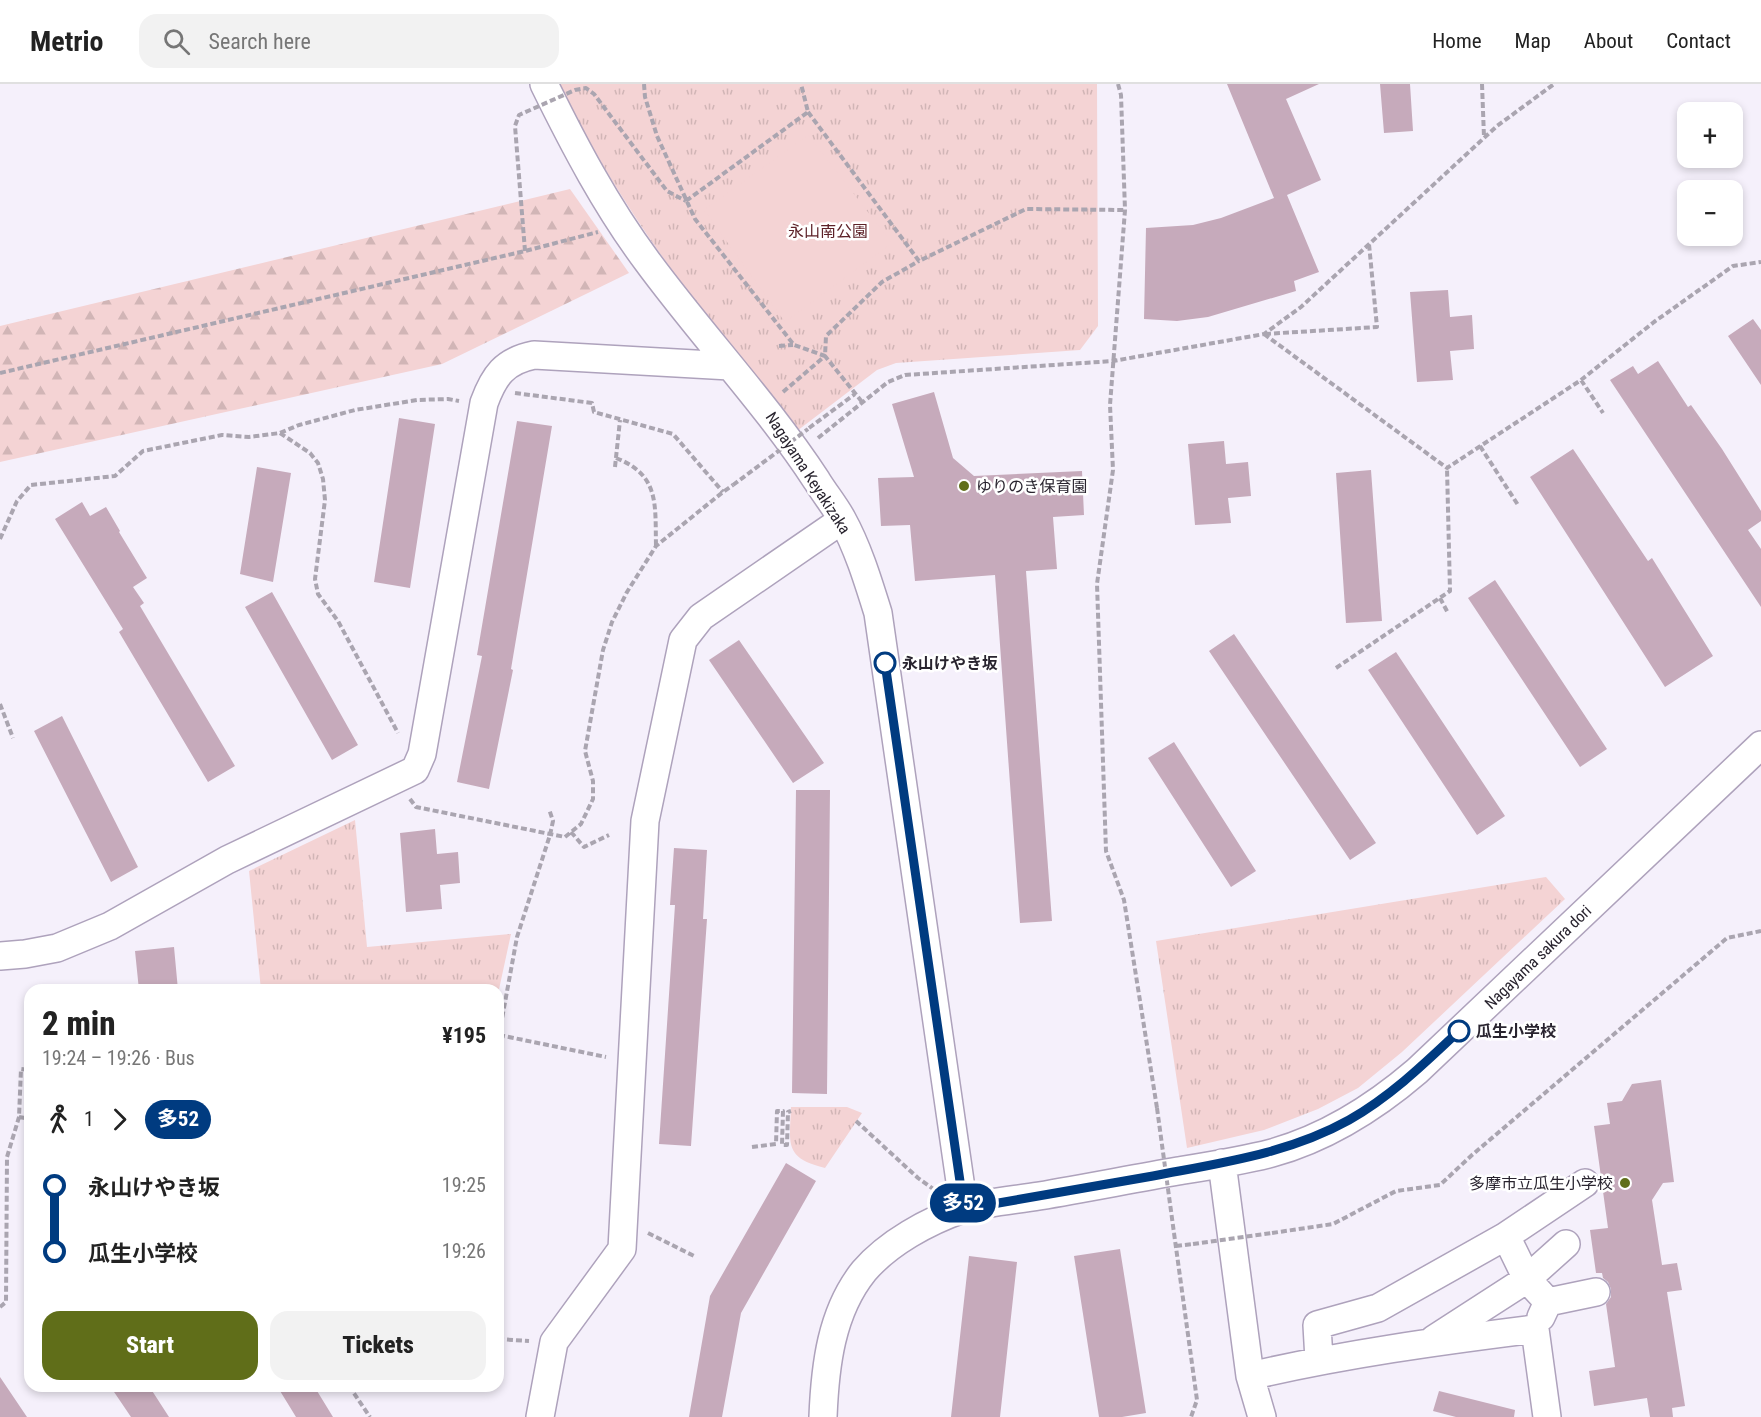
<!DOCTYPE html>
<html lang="en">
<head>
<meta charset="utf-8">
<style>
  :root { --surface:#fff; --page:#f2f2f2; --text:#222; --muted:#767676; --line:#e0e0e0; --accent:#606e19 }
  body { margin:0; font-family:"Roboto Condensed","Noto Sans JP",sans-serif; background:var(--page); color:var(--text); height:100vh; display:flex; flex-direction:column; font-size:22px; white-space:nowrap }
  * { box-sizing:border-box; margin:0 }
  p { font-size:20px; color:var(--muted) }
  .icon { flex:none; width:33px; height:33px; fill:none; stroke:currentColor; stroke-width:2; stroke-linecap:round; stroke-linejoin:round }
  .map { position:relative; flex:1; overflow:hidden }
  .sheet { position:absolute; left:24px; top:900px; width:480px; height:408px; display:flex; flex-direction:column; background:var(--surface); border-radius:18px; box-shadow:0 3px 9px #0003 }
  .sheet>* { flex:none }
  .badge { padding:0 12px; border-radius:20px; font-size:21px; line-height:39px }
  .controls { position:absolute; left:1677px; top:18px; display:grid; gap:12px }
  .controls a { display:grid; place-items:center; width:66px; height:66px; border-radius:12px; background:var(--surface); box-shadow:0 3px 9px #0003; font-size:30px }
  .map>.badge { position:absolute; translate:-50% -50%; box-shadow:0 0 0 3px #fff }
  .legs { display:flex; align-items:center; gap:9px; height:66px; padding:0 18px; font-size:20px }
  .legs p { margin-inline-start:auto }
  .overview { display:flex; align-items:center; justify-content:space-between; height:102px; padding:0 18px }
  h1 { font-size:33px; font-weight:800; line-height:45px }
  .button { display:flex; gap:12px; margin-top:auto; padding:12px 18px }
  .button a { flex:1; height:69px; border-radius:18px; background:var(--accent); color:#fff; font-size:24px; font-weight:800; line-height:69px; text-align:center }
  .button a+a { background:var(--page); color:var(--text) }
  ul { padding:0 18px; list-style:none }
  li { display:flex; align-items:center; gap:21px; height:66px; font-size:22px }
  li i { display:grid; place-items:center; width:9px; height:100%; margin:0 8px; background:currentColor }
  li i::after { content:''; width:15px; height:15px; margin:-8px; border:4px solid; border-radius:50%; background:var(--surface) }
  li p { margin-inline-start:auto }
  li:first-child i { background:linear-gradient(#0000 50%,currentColor 0) }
  li:last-child i { background:linear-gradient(currentColor 50%,#0000 0) }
  header { display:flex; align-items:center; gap:36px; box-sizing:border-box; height:84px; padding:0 30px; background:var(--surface); border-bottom:2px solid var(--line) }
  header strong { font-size:28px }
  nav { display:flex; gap:33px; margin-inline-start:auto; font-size:21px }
  .search { width:420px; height:54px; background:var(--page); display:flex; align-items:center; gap:15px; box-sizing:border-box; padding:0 21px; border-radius:18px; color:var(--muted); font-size:22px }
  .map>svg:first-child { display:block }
  .grass { fill:url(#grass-tufts) }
  .forest { fill:url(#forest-firs) }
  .pitch { fill:#f4d3d4 }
  .building { fill:#c6aabb }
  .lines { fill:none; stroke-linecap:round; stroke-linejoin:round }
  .minor-casing { stroke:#aea2bc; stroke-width:30 }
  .path { stroke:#aaa5b0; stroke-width:4; stroke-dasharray:6 3; stroke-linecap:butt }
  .minor { stroke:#fff; stroke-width:27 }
  .path-bridge { stroke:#aaa5b0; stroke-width:4; stroke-dasharray:6 3; stroke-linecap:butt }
  .line-1-casing { stroke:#fff; stroke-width:14 }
  .line-1 { stroke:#003b80; stroke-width:9 }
  .poi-dot { fill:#606e19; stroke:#fff; stroke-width:2 }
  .stop-1-dot { fill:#fff; stroke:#003b80; stroke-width:3 }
  .labels { text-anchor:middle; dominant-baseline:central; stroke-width:5; stroke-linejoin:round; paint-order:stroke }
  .park-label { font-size:16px; fill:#5d2229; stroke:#fff }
  .street-label { font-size:16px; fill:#29242f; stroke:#fff }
  .poi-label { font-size:16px; fill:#29242f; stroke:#fff; text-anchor:start }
  .stop-label { font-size:16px; font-weight:bold; fill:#29242f; stroke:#fff; text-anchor:start }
</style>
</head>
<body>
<header>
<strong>Metrio</strong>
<div class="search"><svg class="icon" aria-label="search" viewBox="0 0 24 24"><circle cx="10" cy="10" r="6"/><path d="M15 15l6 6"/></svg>Search here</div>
<nav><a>Home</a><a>Map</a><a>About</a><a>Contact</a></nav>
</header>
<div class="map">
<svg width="1761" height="1333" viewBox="0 0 1761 1333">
  <defs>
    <pattern id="grass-tufts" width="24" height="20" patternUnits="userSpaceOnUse" patternTransform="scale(1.5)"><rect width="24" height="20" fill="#f4d3d4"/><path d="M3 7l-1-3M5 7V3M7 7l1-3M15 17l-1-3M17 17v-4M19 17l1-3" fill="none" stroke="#d1b5b6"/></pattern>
    <pattern id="forest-firs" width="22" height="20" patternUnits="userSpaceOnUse" patternTransform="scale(1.5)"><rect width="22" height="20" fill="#f4d3d4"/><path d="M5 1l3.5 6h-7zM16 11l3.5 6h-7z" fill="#d1b5b6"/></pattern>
  </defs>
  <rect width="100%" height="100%" fill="#f5f0fb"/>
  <path class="grass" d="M560 0H1097L1098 242 1080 266 896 279 877 286 793 350C712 239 618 126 560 0Z
    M355 736 367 863 511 850 498 910V906H261L249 787Z
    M1546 793 1565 815 1402 968 1358 1004 1318 1025 1264 1046 1187 1064 1156 857Z
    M791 1023H847L862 1029 825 1084C783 1074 790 1059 791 1023Z"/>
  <path class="forest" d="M570 105 629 189 442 280 0 378V242Z"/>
  <path class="pitch" d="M808 51 892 159 785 238 704 126Z"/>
  <path class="building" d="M1227 0H1319L1286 15 1321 96 1287 111 1319 188 1294 197 1296 207 1208 233 1177 237 1144 235 1146 144 1193 141 1221 134 1274 114Z
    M1380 0H1410L1413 47 1384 49Z
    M1448 206 1450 233 1472 231 1474 265 1450 267 1453 296 1417 298 1410 208Z
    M1753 235 1761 246V301L1728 252Z
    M1658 277 1688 323 1691 321 1722 365 1761 427V437L1748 446 1761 465V523L1610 296 1633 282 1638 290Z
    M934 308 953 374 974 392 1082 387 1084 431 1053 433 1057 485 1026 487 1052 837 1020 839 995 491 915 497 910 441 881 442 878 394 914 393 892 320Z
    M399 334 435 340 410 504 374 498Z
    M517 337 552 342 511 585 513 586 489 705 457 698 482 572 477 571Z
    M1224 357 1226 380 1248 378 1251 412 1228 414 1231 439 1195 441 1188 360Z
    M1573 365 1648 477 1652 474 1713 572 1665 603 1530 393Z
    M257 383 291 389 273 498 240 490Z
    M1371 386 1382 537 1346 539 1336 389Z
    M82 418 90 432 106 423 120 447 119 448 147 494 133 503 144 519 140 522 235 682 208 698 119 548 123 545 55 435Z
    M1495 496 1607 665 1580 683 1468 514Z
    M272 508 358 661 332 676 245 523Z
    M1234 550 1376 759 1350 776 1209 567Z
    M739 556 824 679 793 699 709 576Z
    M1396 568 1505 732 1477 751 1368 586Z
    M62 632 138 783 111 798 34 647Z
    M1174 658 1256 787 1231 803 1148 674Z
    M796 706H830L827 1010 792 1009Z
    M435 745 437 770 458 768 460 799 440 801 442 825 406 828 400 749Z
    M674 764 707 766 703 835H707L691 1062 659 1060 675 821H670Z
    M174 863 178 906H139L135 867Z
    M1661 996 1674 1098 1663 1099 1652 1116 1662 1181 1677 1179 1682 1206 1667 1208 1685 1322 1672 1324 1673 1333H1650L1647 1314 1594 1322 1589 1287 1615 1283 1606 1220 1611 1213V1205L1608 1198 1603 1194 1602 1189H1596L1590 1146 1608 1144 1594 1042 1610 1040 1607 1019 1622 1017 1632 1000Z
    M786 1079 816 1097 741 1229 722 1333H689L710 1212Z
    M1120 1165 1146 1329 1122 1333H1099L1074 1172Z
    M969 1172 1017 1178 1000 1333H951Z
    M0 1293 27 1333H0Z
    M110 1302H149L169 1333H131Z
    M277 1302H314L333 1333H296Z
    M1439 1307 1515 1326 1514 1333H1456L1433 1327Z"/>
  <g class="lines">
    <g class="minor-casing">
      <path id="minor" d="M544 0C574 61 606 122 647 177 702 252 766 319 817 397 825 410 835 422 842 435 858 464 868 497 878 529L964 1125
        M0 872 25 870 57 864 110 842 227 776 415 686 422 670 484 319C494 292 504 277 534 271L730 282
        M1222 1079 1250 1292 1262 1333
        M1548 1218 1527 1195 1506 1152 1585 1099
        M1541 1233 1548 1218 1596 1208
        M1434 1255 1527 1195 1566 1160
        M1319 1276 1317 1241 1378 1224 1506 1152
        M1250 1292C1344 1270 1439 1257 1535 1245L1547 1333
        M540 1333 554 1258 622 1165 645 737 683 556 701 533 842 436
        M823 1333C825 1282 831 1228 864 1187 888 1159 928 1137 963 1125 987 1118 1015 1116 1039 1112 1086 1104 1132 1095 1178 1087 1209 1082 1241 1077 1272 1069 1326 1054 1375 1023 1417 987L1761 661"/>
    </g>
    <path class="path" d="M644 0 645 13 657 52 695 135 794 261 825 272 826 252 882 198 919 177
      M1118 0 1121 11 1125 126 1110 321 1113 386 1097 500 1106 767 1124 816 1157 1024
      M1482 0 1484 53
      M808 28 919 177 1026 125 1125 126
      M686 117 808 28 801 0
      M1264 250 1447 384 1581 296 1654 238 1733 182 1761 178
      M1265 250 1377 243 1369 160
      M779 262 793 261
      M0 289 525 167 598 148
      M1581 296 1603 329
      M783 308 825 272 863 319
      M515 309 592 319 594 328 673 350 723 408
      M809 344 855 310
      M280 349 310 369 318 379 323 395 325 416 315 495 318 510 338 537 398 649
      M818 354 888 298 905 291 1113 277 1264 250 1301 223 1497 42 1554 0
      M1480 362 1518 421
      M616 374C660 391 655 421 656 462
      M615 383 620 336
      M0 455 17 417 31 401 115 392 143 367 222 351 249 353 280 349 299 341 355 326 417 316 448 315 459 317
      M1440 514 1448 529
      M1336 584 1450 507 1447 384
      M0 620 13 654
      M410 715 416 723 565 753 581 740 593 715V697L585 667 603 566 612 538 627 508 656 462 723 408 733 401
      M571 748 584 763 609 751
      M499 951 517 853 550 751 553 737 549 725
      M499 951 606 973
      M19 1033 30 1035
      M856 1037 918 1094 936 1107
      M752 1063 776 1060 777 1027H783L782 1061H787L788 1028 791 1027
      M648 1149 696 1173
      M1174 1149 1197 1316 1191 1333
      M1272 1149 1333 1140 1396 1107 1440 1101 1472 1071 1727 854 1761 847
      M1176 1162 1193 1160
      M0 1223 6 1218 7 1073 19 1033 21 985 30 986
      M498 1255 529 1257
      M349 1302 370 1333"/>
    <use href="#minor" class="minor"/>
    <path class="path-bridge" d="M525 167 515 42 519 31 575 6 586 4 594 10 667 107 686 117
      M733 401 808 345
      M1157 1024 1174 1149
      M1193 1160 1272 1149"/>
  </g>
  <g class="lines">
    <g class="line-1-casing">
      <path id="line-1" d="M885 579 964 1125C1027 1114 1090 1103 1153 1092 1220 1079 1288 1070 1349 1036 1391 1012 1424 980 1459 947"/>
    </g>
    <use href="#line-1" class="line-1"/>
  </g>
  <g class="poi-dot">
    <circle cx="964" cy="402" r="6"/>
    <circle cx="1625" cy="1099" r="6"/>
  </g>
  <g class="stop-1-dot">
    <circle cx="885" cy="579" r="10"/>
    <circle cx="1459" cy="947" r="10"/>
  </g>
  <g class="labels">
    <g class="park-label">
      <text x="828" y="147">永山南公園</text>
    </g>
    <g class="street-label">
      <text transform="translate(808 389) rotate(57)">Nagayama Keyakizaka</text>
      <text transform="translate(1538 873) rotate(-44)">Nagayama sakura dori</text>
    </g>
    <g class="poi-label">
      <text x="976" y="402">ゆりのき保育園</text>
      <text x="1613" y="1099" text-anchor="end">多摩市立瓜生小学校</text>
    </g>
    <g class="stop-label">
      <text x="902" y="579">永山けやき坂</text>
      <text x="1476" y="947">瓜生小学校</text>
    </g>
  </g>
</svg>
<div class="controls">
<a>+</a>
<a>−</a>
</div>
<b class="badge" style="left:963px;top:1119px;background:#003b80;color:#fff">多52</b>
<section class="sheet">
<div class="overview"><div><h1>2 min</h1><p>19:24 – 19:26 · Bus</p></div><b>¥195</b></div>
<div class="legs"><svg class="icon" aria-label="walk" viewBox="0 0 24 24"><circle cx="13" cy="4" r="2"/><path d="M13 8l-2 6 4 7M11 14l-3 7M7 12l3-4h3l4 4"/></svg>1<svg class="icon" aria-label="forward" viewBox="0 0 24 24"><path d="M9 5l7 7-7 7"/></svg><b class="badge" style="background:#003b80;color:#fff">多52</b></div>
<ul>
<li><i style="color:#003b80"></i><b>永山けやき坂</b><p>19:25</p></li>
<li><i style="color:#003b80"></i><b>瓜生小学校</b><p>19:26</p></li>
</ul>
<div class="button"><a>Start</a><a>Tickets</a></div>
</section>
</div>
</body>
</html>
